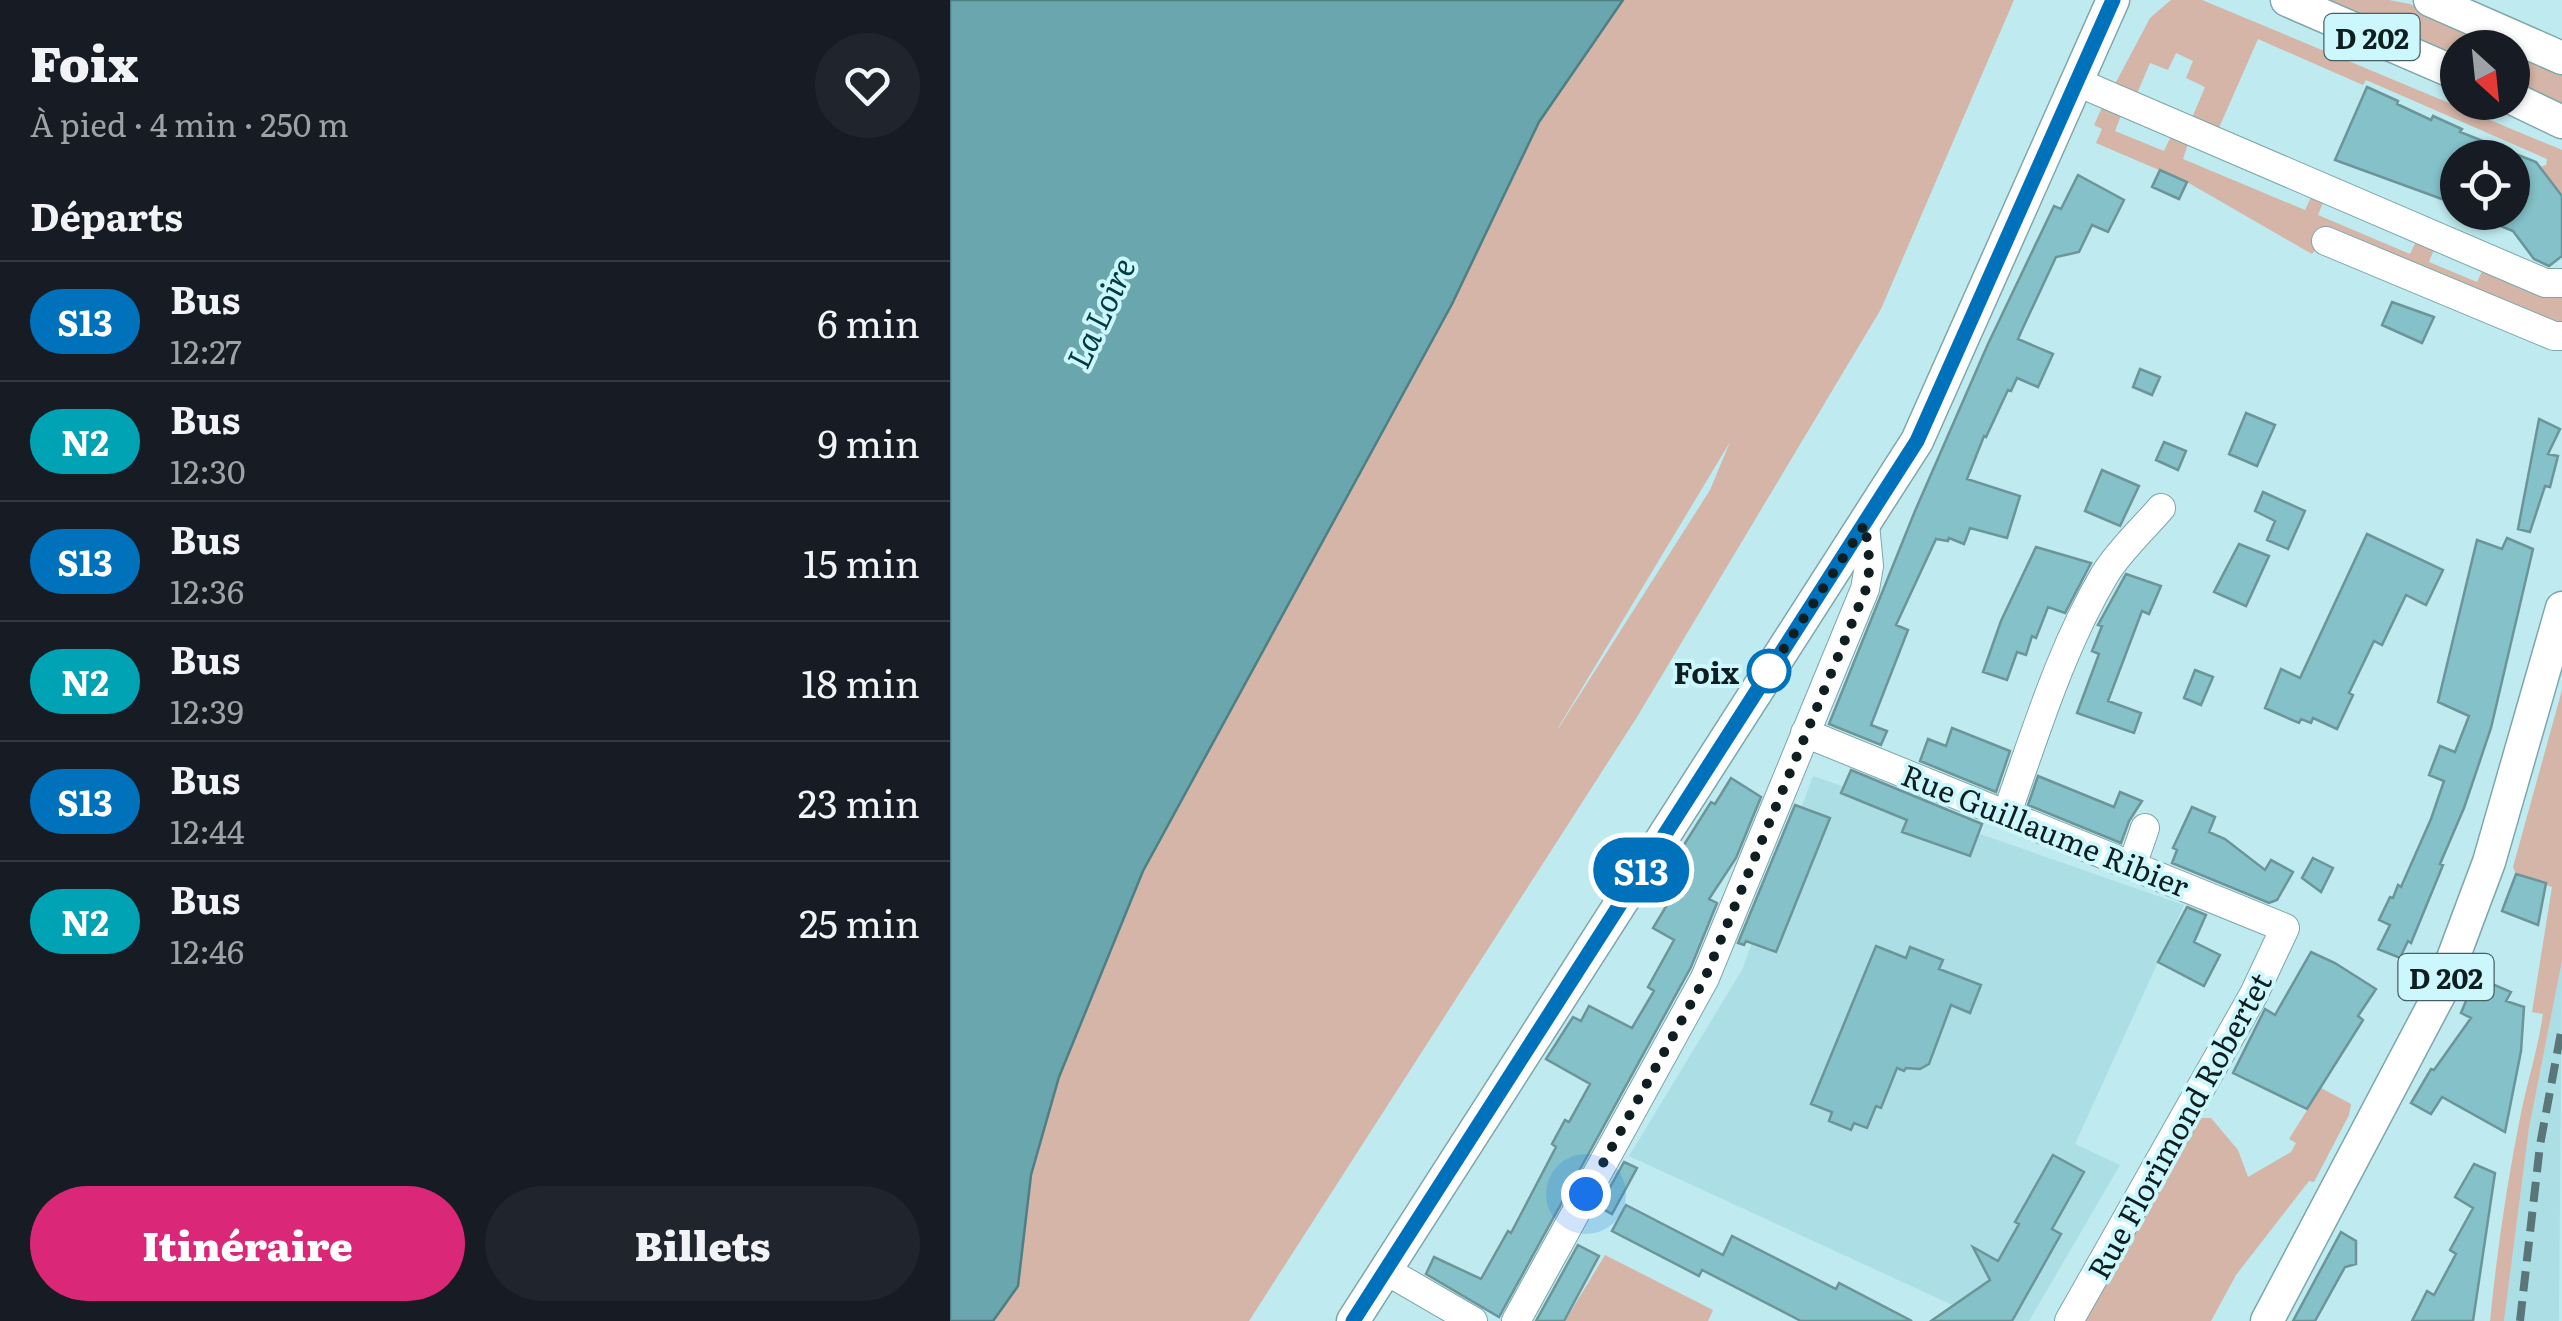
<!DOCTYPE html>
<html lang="fr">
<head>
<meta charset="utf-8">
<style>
  :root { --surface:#171b24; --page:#20242c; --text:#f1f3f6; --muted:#9ea1a6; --line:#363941; --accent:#db2777 }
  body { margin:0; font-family:Literata,serif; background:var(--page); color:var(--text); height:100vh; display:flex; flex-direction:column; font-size:38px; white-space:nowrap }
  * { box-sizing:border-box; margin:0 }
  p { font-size:32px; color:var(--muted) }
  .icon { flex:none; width:55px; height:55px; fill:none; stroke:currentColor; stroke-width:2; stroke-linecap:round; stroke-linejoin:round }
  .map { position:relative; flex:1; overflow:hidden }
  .side { display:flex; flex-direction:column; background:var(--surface); width:950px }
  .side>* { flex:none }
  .badge { padding:0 20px; border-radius:32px; font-size:35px; line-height:65px }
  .needle { width:65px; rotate:153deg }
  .buttons { position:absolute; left:1490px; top:30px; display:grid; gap:20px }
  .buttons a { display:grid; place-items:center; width:90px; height:90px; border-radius:50%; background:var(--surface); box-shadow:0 2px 8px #0004; font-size:50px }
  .you { position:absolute; width:50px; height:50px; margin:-25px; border:8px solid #fff; border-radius:50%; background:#1a73e8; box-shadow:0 0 0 15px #1a73e833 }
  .map>.badge { position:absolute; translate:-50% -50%; box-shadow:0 0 0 5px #fff }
  h2 { padding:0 30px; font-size:38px; line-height:90px }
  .round { display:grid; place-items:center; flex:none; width:105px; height:105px; border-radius:52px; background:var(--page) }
  .head { display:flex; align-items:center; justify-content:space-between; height:170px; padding:0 30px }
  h1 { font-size:48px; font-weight:800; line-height:75px }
  .primary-button { display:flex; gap:20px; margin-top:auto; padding:20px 30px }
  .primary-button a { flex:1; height:115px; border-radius:60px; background:var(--accent); color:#fff; font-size:40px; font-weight:800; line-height:115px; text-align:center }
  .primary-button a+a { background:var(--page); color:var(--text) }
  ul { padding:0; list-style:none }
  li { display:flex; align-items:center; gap:30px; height:120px; padding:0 30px; border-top:2px solid var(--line) }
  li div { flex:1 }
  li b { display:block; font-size:38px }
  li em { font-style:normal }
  li .badge { min-width:110px; font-weight:700; text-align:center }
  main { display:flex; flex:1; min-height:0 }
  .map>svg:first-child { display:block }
  .built { fill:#abdfe5 }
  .green { fill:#d4b5a7; fill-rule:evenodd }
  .water { fill:#6aa6ad; stroke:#4f7e83; stroke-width:2.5 }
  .building { fill:#84c1c8; stroke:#6c9599; stroke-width:2.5 }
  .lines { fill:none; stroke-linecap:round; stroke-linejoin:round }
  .minor-casing { stroke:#7da7ab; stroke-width:30 }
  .major-casing { stroke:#7da7ab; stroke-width:35 }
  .minor { stroke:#fff; stroke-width:28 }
  .major { stroke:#fff; stroke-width:32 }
  .rail { stroke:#5a7679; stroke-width:8; stroke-dasharray:20 10; stroke-linecap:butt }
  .line-casing { stroke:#fff; stroke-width:22 }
  .line { stroke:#0072bc; stroke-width:15 }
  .walk { stroke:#0f1f21; stroke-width:10; stroke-dasharray:0 18 }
  .stop-dot { fill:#fff; stroke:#0072bc; stroke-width:5 }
  .labels { text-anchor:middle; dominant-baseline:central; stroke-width:8; stroke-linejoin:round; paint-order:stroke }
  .shield { fill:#ccf7fc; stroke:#486063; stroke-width:2.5 }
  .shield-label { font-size:28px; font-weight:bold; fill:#0f1f21 }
  .stop-label { font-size:30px; font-weight:bold; fill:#0f1f21; stroke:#ccf7fc; text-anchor:end }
  .street-label { font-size:30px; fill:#0f1f21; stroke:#ccf7fc }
  .water-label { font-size:32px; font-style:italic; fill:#003c42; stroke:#ccf7fc }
</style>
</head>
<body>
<main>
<section class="side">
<div class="head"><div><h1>Foix</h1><p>À pied · 4 min · 250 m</p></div><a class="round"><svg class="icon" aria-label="heart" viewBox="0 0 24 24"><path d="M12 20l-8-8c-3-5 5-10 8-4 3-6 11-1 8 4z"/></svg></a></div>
<h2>Départs</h2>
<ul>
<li><span class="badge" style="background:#0072bc;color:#fff">S13</span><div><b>Bus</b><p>12:27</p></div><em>6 min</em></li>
<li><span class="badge" style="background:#00a3b4;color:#fff">N2</span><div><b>Bus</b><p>12:30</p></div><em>9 min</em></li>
<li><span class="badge" style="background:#0072bc;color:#fff">S13</span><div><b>Bus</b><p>12:36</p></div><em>15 min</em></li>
<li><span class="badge" style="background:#00a3b4;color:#fff">N2</span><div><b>Bus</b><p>12:39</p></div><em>18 min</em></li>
<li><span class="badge" style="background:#0072bc;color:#fff">S13</span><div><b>Bus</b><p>12:44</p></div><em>23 min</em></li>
<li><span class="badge" style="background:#00a3b4;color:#fff">N2</span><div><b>Bus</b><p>12:46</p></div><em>25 min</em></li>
</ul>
<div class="primary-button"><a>Itinéraire</a><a>Billets</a></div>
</section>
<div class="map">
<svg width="1612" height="1321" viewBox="0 0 1612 1321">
  <rect width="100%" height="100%" fill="#bfeaef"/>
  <path class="built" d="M863 776 1234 905 1125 1144 1170 1165 1079 1321H1037L679 1156 792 970Z
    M1612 961 1609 1321H1554L1579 1128Z"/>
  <path class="green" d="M673 0H1064L931 309 687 717 299 1321H43L68 1286 81 1175 109 1077 193 871 502 304 589 122ZM780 442 760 490 608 729V728Z
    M1221 0H1252L1612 150V196L1590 167 1596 165 1597 159 1416 80 1413 85 1308 39 1268 130 1242 118 1255 87 1236 78 1243 61 1226 53 1218 70 1200 63 1186 96 1164 86 1200 18Z
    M1361 0H1439L1460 4 1560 47 1508 48 1507 67Z
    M1563 49 1612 71V112L1563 91Z
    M1153 105 1172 113 1165 131 1214 151 1222 134 1239 141 1233 159 1355 210 1363 193 1375 198 1368 215 1460 254 1468 237 1486 245 1479 262 1527 282 1535 265 1612 290V325L1376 236 1362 254 1237 182 1146 143 1152 129 1144 125Z
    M1612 690V961L1579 1128 1554 1321H1540C1547 1251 1557 1182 1571 1113 1578 1080 1588 1048 1593 1014L1582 1012 1602 887 1566 874 1563 867Z
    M1371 1088 1401 1104 1399 1115 1364 1182 1359 1181 1286 1275 1261 1321H1134L1239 1130 1251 1118H1261L1288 1150 1298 1177 1341 1152 1346 1143 1339 1139Z
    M655 1255 763 1310 758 1321H615Z"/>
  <path class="water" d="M0 0H673L589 122 502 304 193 871 109 1077 81 1175 68 1286 43 1321H0Z"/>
  <path class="building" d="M1417 87 1448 101 1447 104 1481 120 1483 116 1512 129 1510 132 1586 162 1612 196V256L1599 266 1584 259 1563 231 1519 213 1562 212V158H1508V205L1385 160Z
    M1210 170 1237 182 1229 199 1202 187Z
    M1128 175 1174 200 1158 232 1142 225 1129 252 1106 257 1071 332 1068 339 1103 354 1088 387 1067 378 1061 391 1058 390 1036 437 1034 436 1017 479 1070 496 1057 538 1020 528 1014 544 999 538 998 541 986 539 946 625 958 630 921 725 937 731 931 745 879 724 965 511 1038 344 1104 206 1111 209Z
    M1442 302 1484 317 1472 343 1432 325Z
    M1190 369 1210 377 1202 395 1183 387Z
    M1296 413 1325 425 1307 466 1279 454Z
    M1589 419 1610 429 1598 454 1608 456 1600 487 1595 486 1580 532 1568 529Z
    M1214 442 1236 451 1228 470 1206 460Z
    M1152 470 1189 486 1170 526 1135 511Z
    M1313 492 1355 511 1338 549 1317 540 1325 521 1305 511Z
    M1417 534 1493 570 1476 605 1456 595 1432 645 1424 641 1399 693 1403 695 1387 729 1363 718 1361 723 1351 719 1349 723 1315 708 1331 669 1350 678Z
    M1557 538 1583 549 1541 728 1514 808 1490 864 1493 865 1461 943 1458 941 1450 958 1428 949 1440 925 1429 920 1440 897 1443 898 1448 885 1451 887 1481 819 1494 781 1479 775 1490 746 1505 752 1519 716 1488 702 1527 540 1552 549Z
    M1289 544 1319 556 1296 606 1264 592Z
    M1086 547 1141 563 1115 613 1098 607 1086 638 1082 636 1076 655 1067 652 1057 680 1033 672 1051 621Z
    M1176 574 1211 586 1199 614 1192 611 1158 701 1191 713 1184 733 1127 713 1149 654 1142 651 1152 626 1148 625Z
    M1245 670 1263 677 1251 705 1234 698Z
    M1002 728 1060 751 1046 792 970 761 978 739 996 746Z
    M901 770 1032 824 1020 856 952 832 957 820 891 793Z
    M1088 776 1164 807 1170 792 1192 801 1179 821 1171 843 1078 805Z
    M781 778 811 797 786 858 759 899 767 903 741 967 549 1317 476 1274 484 1257 531 1279 558 1231 561 1233 606 1147 602 1144 615 1120 619 1122 640 1084 596 1059 623 1017 631 1021 639 1006 682 1028 704 991 698 987 724 940 703 928 720 900 704 892 761 802 765 804Z
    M845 805 880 818 826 952 796 941 794 945 788 943Z
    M1242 807 1265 817 1259 832 1275 839 1315 870 1321 860 1343 872 1327 900 1319 903 1222 863 1227 850 1223 848Z
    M1363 858 1383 868 1371 892 1352 878Z
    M1566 874 1596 883 1588 925 1552 911Z
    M1237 907 1256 915 1244 942 1270 955 1254 986 1208 962Z
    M926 946 956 958 960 947 993 960 989 969 1031 985 1020 1013 1001 1005 979 1064 970 1069 956 1068 954 1071 947 1068 931 1108 926 1106 917 1128 904 1123 901 1130 879 1121 882 1112 861 1104Z
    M1361 952 1385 963 1426 989 1408 1016 1413 1020 1357 1109 1283 1073 1315 1009 1325 1015Z
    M1526 977 1561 992 1556 1001 1574 1007 1571 1051 1555 1132 1492 1097 1481 1114 1461 1103 1481 1069 1484 1070 1521 1018 1511 1013Z
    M1103 1155 1134 1172 1102 1229 1111 1234 1062 1321H981L1040 1280 1023 1247 1048 1261 1069 1224 1065 1222Z
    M674 1162 687 1168 662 1214 649 1207Z
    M1524 1164 1545 1173 1523 1321H1462L1477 1291 1484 1295 1506 1254 1500 1250 1523 1208 1505 1197Z
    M676 1205 773 1255 782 1236 886 1289 889 1283 962 1321H851L752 1270 749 1276 662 1231Z
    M1391 1232 1406 1241V1264L1395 1267 1365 1321H1343Z
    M628 1245 649 1256 614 1321H586Z"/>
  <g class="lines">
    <g class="minor-casing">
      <path id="minor" d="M1127 82 1595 283H1612
        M1376 241 1604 336H1612
        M855 733 1335 928 1304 994 1119 1321
        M1057 813C1086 732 1111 648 1155 574 1170 550 1193 529 1211 508
        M1183 863 1195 828
        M435 1270 523 1321
        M566 1321 755 978 915 589 919 566 915 524"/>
    </g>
    <g class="major-casing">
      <path id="major" d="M1337 0 1508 74
        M1480 0 1612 58
        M1562 98 1612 122
        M403 1321 967 441 1163 0
        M1317 1321 1490 993 1539 862 1612 608"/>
    </g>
    <use href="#minor" class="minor"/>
    <use href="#major" class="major"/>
    <path class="rail" d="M1570 1321 1590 1145 1612 1027"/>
  </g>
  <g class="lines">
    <g class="line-casing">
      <path id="line" d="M403 1321 967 441 1163 0"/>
    </g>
    <use href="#line" class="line"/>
    <path class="walk" d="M636 1194 755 978 916 589 920 566 915 524 816 676 819 671"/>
  </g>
  <circle class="stop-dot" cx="819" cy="671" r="20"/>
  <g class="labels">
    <g class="shield">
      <rect x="1374.5" y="14" width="95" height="46" rx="8"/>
      <rect x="1448.5" y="954" width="95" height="46" rx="8"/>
    </g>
    <g class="shield-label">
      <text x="1422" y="37">D 202</text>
      <text x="1496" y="977">D 202</text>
    </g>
    <g class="stop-label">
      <text x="789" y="671">Foix</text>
    </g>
    <g class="street-label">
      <text transform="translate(1096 829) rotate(22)">Rue Guillaume Ribier</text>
      <text transform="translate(1228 1125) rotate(-61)">Rue Florimond Robertet</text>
    </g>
    <g class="water-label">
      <text transform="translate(149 312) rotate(-65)">La Loire</text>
    </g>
  </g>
</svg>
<div class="buttons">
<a><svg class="needle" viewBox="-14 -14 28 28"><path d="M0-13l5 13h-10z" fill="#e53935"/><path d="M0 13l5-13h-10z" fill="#9ea1a6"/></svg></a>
<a><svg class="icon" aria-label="locate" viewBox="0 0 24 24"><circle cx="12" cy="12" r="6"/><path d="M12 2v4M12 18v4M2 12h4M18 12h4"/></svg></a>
</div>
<div class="you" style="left:636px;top:1194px"></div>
<b class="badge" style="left:691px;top:870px;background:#0072bc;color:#fff">S13</b>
</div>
</main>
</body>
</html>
